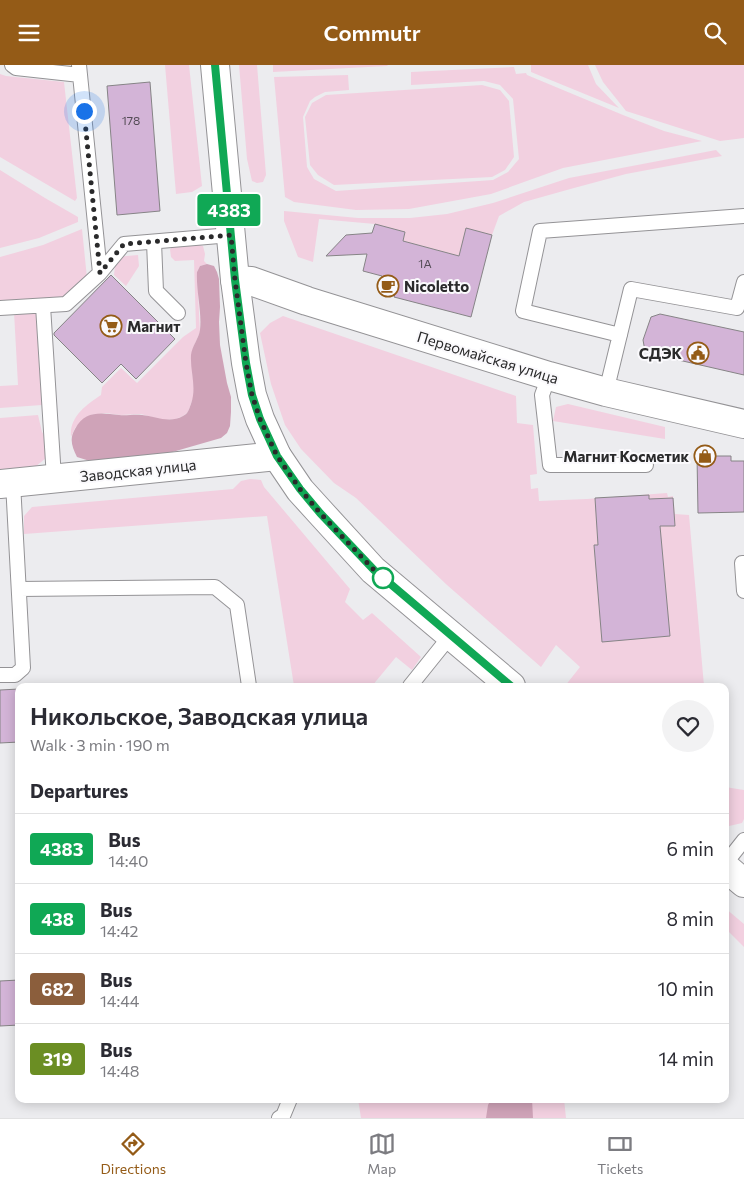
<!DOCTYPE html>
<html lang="en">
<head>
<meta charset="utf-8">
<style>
  :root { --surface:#fff; --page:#f2f2f3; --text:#2b2b33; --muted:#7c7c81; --line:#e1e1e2; --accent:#945b17 }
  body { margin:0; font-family:Commissioner,sans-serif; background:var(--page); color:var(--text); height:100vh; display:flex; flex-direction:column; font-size:19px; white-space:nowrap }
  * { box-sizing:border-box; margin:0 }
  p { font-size:16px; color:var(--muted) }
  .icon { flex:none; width:28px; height:28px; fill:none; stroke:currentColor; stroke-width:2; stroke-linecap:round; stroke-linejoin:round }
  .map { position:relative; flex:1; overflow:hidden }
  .sheet { position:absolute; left:15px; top:618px; width:714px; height:420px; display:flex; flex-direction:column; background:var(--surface); border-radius:10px; box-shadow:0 2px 12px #0003 }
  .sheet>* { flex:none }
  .badge { padding:0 10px; border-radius:4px; font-size:18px; line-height:32px }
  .you { position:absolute; width:25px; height:25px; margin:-12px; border:4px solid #fff; border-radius:50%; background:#1a73e8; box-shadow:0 0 0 8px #1a73e833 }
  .map>.badge { position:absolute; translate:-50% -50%; box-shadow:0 0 0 2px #fff }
  h2 { padding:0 15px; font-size:19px; line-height:45px }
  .round { display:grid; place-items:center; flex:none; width:52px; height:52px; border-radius:26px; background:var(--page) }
  .overview { display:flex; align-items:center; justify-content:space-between; height:85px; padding:0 15px }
  h1 { font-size:24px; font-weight:600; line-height:38px }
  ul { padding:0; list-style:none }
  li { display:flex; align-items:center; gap:15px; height:70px; padding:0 15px; border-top:1px solid var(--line) }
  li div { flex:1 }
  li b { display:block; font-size:19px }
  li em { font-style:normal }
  li .badge { min-width:55px; font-weight:700; text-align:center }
  header { display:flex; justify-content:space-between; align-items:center; height:65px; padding:0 15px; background:var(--accent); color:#fff; font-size:22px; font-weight:600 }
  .dock { display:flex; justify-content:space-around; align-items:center; height:70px; border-top:1px solid var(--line); background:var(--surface); font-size:14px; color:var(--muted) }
  .dock a { display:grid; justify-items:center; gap:2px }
  .dock .current { color:var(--accent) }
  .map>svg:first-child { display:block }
  .green { fill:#f2d0e0 }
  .forest { fill:#cfa3b8 }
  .building { fill:#d3b4d7; stroke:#868486 }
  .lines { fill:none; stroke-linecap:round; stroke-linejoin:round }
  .service-casing { stroke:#949396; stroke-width:16 }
  .minor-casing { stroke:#949396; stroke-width:30 }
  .secondary-casing { stroke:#949396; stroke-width:30 }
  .service { stroke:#fff; stroke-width:14 }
  .minor { stroke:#fff; stroke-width:28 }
  .secondary { stroke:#fff; stroke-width:28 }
  .line-casing { stroke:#fff; stroke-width:11 }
  .line { stroke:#10a855; stroke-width:8 }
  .walk { stroke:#2a2a2b; stroke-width:5; stroke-dasharray:0 9 }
  .stop-dot { fill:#fff; stroke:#10a855; stroke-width:2.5 }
  .labels { text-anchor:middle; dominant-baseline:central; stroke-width:4; stroke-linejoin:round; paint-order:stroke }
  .number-label { font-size:12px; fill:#544c56 }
  .poi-label { font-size:15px; font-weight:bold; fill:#2a2a2b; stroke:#faf9fc; text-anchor:start }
  .street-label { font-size:15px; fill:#2a2a2b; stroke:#faf9fc }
</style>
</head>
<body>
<header><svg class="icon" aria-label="menu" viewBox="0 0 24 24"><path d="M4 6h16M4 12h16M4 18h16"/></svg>Commutr<svg class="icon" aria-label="search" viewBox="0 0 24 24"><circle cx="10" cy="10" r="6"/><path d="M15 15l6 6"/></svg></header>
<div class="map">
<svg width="744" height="1053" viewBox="0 0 744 1053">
  <rect width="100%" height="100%" fill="#ececef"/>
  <path class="green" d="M165 0H189L202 121 192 127 176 129Z
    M239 0H257L266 110 263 117 257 118 252 116 247 94Z
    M273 0H388L387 1 273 7Z
    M531 0H588L596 19 619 43 531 7Z
    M595 0H744V73L720 76 626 46 603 17Z
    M514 2 516 9 526 8 527 10 623 50 664 66 702 76 563 103 491 129 409 144 356 145 294 137 285 132 274 12 348 10 349 25 325 27 315 32 310 36 303 52 307 102 314 114 336 126 493 115 508 107 519 94 513 34 500 20 484 16 411 20V7Z
    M0 9 6 11 64 17 77 133 75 136 0 92Z
    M482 20 500 25 509 36 514 92 505 105 492 112 334 120 318 110 310 100 305 52 312 38 326 30Z
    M716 85 722 91 626 109 574 123 524 137 499 151 492 170 466 164 459 191 403 176 405 167 375 159 319 154 313 197 298 192 284 156V146L358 153H410L447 149 493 138 569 113Z
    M0 105 45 133 78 152V157L39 173 0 183Z
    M82 164 87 213 66 233 0 238V192L43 180Z
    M191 178 203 181 205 189 204 196 207 199 200 201 197 207 200 267 194 281 192 303 194 324 193 333 188 347 183 351 176 354 162 355 141 349 120 350 106 348 91 350 85 353 75 363 71 372C69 352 86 340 101 330L102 322 121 303 137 318 183 272 196 263 194 195 175 196 171 192 170 184 177 179Z
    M138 190 139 201 126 221 114 210 116 192Z
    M36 245 42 340 0 343V321L18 320 14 247Z
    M283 251 516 331 517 358 533 360 537 409 530 410 531 424 538 423 539 436 587 434 667 428 668 432 673 431 675 449 689 450 704 621H565L580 602 556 580 541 602 447 520 356 433 334 418 301 384 285 360 271 319 260 268 270 258Z
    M568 339 665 362V374L553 356 556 342Z
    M38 350 42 367 48 376 46 393 35 402 0 405V353Z
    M250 414 261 415 264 422 350 524 345 537 363 555 372 548 421 592 412 605 396 592 372 621H294L267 451 24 469V451L32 442 233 424 241 416Z
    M725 722 744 725V754L742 758 725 762Z
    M725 843 744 859V882L725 863Z
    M358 1034H564L566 1053H361Z"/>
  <path class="forest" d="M207 199 214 201 217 207 219 214 220 242 219 257 220 280 227 318 231 332V347L230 361 227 368 221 373 162 390 93 397 77 392C72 382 69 374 75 364 85 345 101 348 119 350 126 351 134 349 142 350 155 351 169 359 183 351 188 349 189 344 191 339 197 322 190 307 191 290 192 281 199 273 200 265 202 246 196 226 197 207L200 201Z
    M491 1034H532L533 1053H486L488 1040Z"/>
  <path class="building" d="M150 17 160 146 117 150 107 21Z
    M375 159 405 167 403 176 459 191 466 163 492 170 471 252 394 232 397 223 380 219 382 211 363 206 367 189 326 191 346 170 372 168Z
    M111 210 175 274 136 314 121 299 102 318 54 270V268Z
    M660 249 744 267V310L661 291 645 286 643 275 651 252Z
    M697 391H731V396H744V447L698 448Z
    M649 430V434L673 433 675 461H660L670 571 602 577 594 480H598L595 433Z
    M19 624V677L0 678V625Z
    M19 915V960L0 961V916Z"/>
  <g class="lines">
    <g class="service-casing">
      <path id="service" d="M12 0 16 3 80 10
        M79 0 100 208
        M154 177 156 226 178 248
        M43 241 54 413
        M0 243 66 239 100 208 124 179 231 170
        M620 270 523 246 540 166 744 151
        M549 311 542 330 550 400H646
        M606 327 631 224 737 243 744 217
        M744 498H742L744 526
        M19 524 215 522 237 540 249 621
        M0 610H15L23 603 13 418
        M410 621 451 570
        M725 799 744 775
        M279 1053 283 1051 290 1034"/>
    </g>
    <g class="minor-casing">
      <path id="minor" d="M235 215 251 216 307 236 549 311 606 327 744 359
        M0 419 277 391"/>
    </g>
    <g class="secondary-casing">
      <path id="secondary" d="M215 0 235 215 246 298 252 330 260 354 277 391 300 425 320 447 373 505 511 621
        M725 802 744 818"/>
    </g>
    <use href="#service" class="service"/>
    <use href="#minor" class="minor"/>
    <use href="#secondary" class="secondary"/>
  </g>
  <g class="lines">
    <g class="line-casing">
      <path id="line" d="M215 0 235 215 246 298 252 330 260 354 277 391 300 424 320 448 374 505 511 621"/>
    </g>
    <use href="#line" class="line"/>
    <path class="walk" d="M84 46 100 208 124 179 231 170 235 215 246 298 252 330 260 354 277 391 300 424 320 448 374 505 386 516 383 513"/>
  </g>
  <defs>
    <g id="cafe-ring" transform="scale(1.125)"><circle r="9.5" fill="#faf9fc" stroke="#945b17" stroke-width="1.5"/><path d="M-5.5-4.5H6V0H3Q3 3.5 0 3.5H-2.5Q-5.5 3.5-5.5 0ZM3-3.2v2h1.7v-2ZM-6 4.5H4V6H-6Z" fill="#945b17"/></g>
    <g id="supermarket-ring" transform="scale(1.125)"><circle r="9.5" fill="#faf9fc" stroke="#945b17" stroke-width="1.5"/><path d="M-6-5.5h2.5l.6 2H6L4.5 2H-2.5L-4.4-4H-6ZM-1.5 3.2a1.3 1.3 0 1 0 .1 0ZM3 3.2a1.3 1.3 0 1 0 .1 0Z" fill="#945b17"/></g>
    <g id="civic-ring" transform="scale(1.125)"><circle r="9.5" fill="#faf9fc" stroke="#945b17" stroke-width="1.5"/><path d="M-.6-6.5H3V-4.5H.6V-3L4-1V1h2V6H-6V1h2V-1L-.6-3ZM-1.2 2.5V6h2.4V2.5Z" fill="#945b17"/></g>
    <g id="shop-ring" transform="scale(1.125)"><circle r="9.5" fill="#faf9fc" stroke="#945b17" stroke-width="1.5"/><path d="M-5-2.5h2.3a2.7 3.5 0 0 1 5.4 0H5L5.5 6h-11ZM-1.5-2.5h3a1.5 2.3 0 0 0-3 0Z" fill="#945b17"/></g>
  </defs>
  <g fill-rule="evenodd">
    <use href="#cafe-ring" x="388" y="221"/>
    <use href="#supermarket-ring" x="111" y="261"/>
    <use href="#civic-ring" x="698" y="288"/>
    <use href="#shop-ring" x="705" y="391"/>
  </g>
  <circle class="stop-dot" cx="383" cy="513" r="10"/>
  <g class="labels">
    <g class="number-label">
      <text x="131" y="55">178</text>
      <text x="425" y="198">1А</text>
    </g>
    <g class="poi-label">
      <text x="404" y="221">Nicoletto</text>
      <text x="127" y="261">Магнит</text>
      <text x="682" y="288" text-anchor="end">СДЭК</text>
      <text x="689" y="391" text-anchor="end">Магнит Косметик</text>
    </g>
    <g class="street-label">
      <text transform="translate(488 292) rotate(17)">Первомайская улица</text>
      <text transform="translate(138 405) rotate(-6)">Заводская улица</text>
    </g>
  </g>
</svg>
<div class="you" style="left:84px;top:46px"></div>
<b class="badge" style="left:229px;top:145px;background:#10a855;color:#fff">438З</b>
<section class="sheet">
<div class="overview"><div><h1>Никольское, Заводская улица</h1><p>Walk · 3 min · 190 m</p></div><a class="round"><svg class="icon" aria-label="heart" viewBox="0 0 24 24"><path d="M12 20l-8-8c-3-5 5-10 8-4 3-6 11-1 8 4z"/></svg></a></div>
<h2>Departures</h2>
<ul>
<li><span class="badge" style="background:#10a855;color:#fff">438З</span><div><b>Bus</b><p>14:40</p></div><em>6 min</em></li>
<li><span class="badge" style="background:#10a855;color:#fff">438</span><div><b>Bus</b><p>14:42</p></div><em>8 min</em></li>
<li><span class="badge" style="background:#8b5e3c;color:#fff">682</span><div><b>Bus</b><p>14:44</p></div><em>10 min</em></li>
<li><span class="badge" style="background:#6b8e23;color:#fff">319</span><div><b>Bus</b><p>14:48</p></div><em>14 min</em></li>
</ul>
</section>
</div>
<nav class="dock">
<a class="current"><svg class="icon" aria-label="directions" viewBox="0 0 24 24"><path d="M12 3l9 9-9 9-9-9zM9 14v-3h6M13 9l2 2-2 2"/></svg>Directions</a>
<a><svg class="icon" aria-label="map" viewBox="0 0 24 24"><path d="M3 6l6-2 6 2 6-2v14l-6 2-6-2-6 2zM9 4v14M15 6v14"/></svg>Map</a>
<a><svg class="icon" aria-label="tickets" viewBox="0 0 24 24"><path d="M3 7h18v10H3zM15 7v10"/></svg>Tickets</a>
</nav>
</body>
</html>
